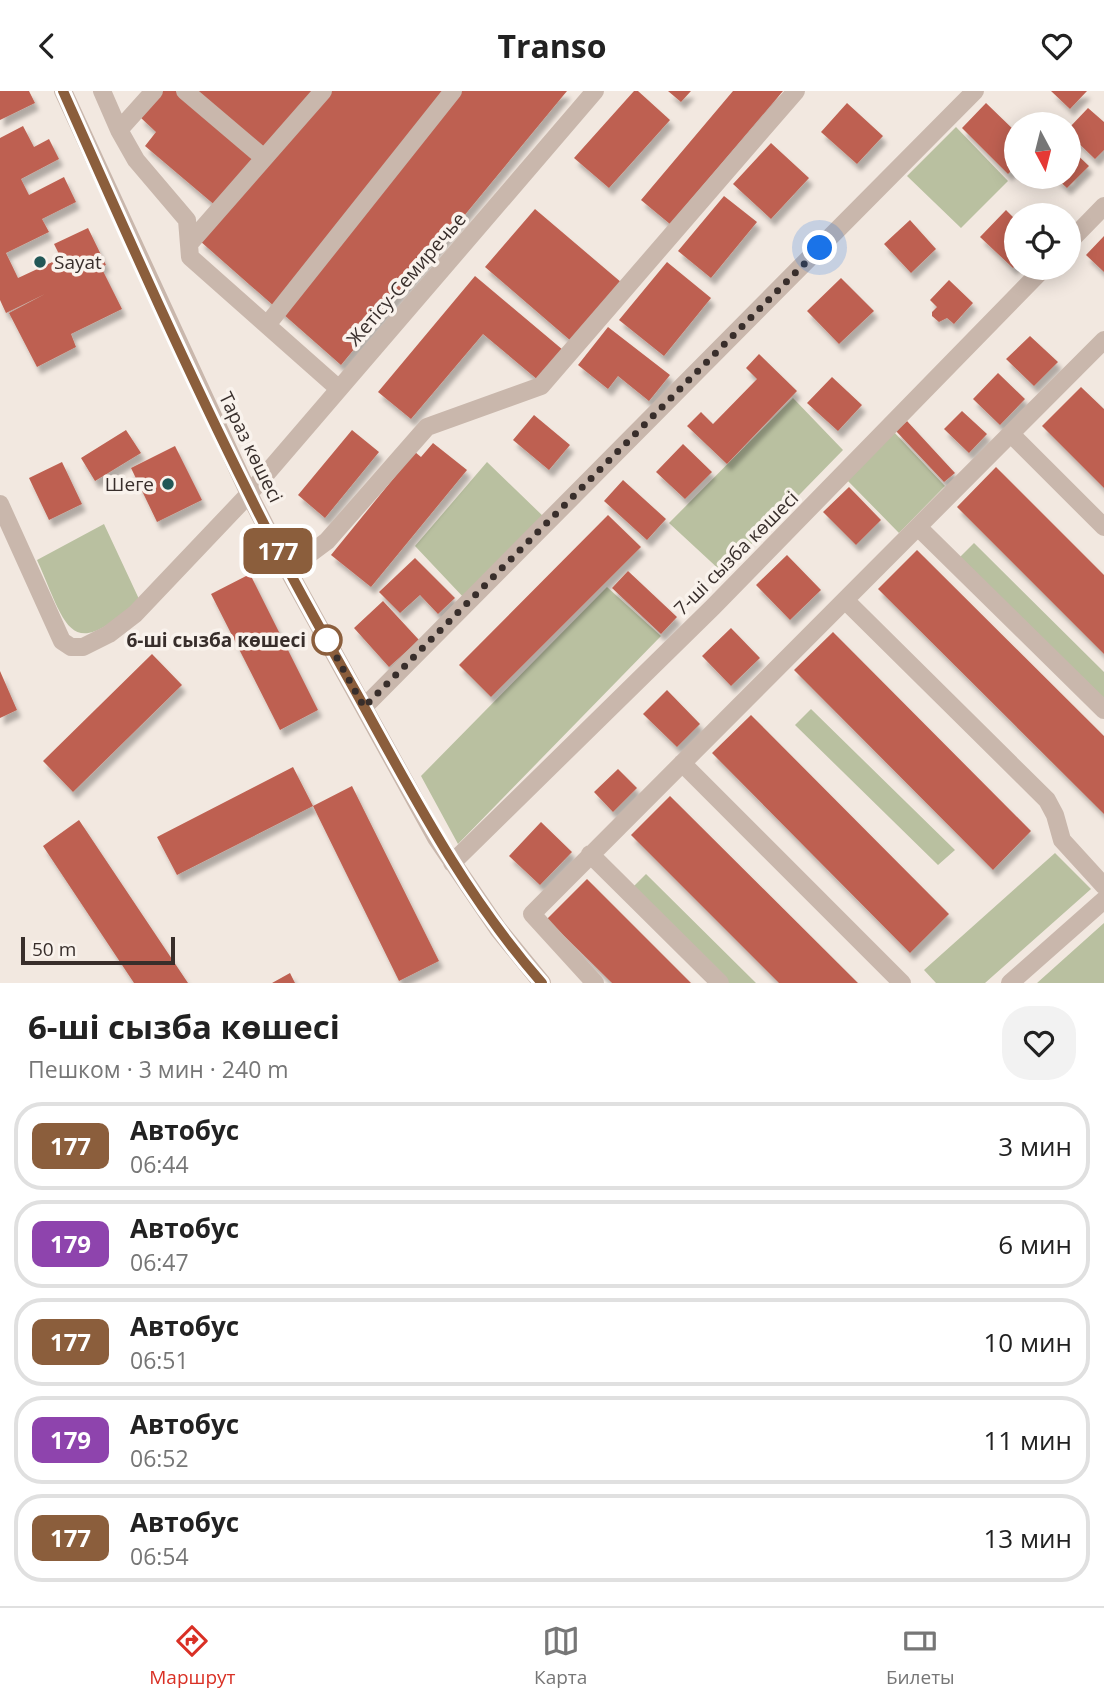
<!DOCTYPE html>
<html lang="ru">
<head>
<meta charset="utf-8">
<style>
  :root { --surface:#fff; --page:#f2f2f2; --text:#222; --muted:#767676; --line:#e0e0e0; --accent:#d93025 }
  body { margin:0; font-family:"Open Sans",sans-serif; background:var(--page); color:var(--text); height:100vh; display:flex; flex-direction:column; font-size:26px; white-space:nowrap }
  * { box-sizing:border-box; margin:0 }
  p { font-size:23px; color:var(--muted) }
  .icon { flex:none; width:38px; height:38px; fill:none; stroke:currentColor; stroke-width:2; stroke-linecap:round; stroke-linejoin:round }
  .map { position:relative; height:892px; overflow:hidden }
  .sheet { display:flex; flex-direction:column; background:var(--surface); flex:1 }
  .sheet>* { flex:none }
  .badge { padding:0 14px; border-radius:10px; font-size:24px; line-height:46px }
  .needle { width:46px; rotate:173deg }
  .fabs { position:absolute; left:1004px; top:21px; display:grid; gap:14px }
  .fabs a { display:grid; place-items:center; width:77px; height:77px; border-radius:50%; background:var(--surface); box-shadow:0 4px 18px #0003; font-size:35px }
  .scale { position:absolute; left:21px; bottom:18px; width:154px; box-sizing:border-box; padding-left:7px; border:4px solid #382e2b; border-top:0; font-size:19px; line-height:24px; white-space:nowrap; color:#382e2b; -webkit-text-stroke:5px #f9f2ec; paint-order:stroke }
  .you { position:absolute; width:35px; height:35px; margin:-18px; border:5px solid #fff; border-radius:50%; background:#1a73e8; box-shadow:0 0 0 10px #1a73e833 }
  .map>.badge { position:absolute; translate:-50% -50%; box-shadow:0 0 0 4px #fff }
  .round { display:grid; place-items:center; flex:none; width:74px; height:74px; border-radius:28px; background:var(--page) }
  .headline { display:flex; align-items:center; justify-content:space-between; height:119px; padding:0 28px }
  h1 { font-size:33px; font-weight:700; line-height:52px }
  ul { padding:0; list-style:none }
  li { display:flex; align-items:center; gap:21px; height:88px; margin:0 14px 10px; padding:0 14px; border:4px solid var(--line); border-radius:28px }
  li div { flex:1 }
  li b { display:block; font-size:26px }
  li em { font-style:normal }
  li .badge { min-width:77px; font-weight:700; text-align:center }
  header { display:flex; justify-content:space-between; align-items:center; height:91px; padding:0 28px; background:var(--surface); font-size:32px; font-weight:700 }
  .menu { display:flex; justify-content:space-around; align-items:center; height:98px; border-top:2px solid var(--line); background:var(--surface); font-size:19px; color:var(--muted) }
  .menu a { display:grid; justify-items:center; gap:4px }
  .menu .on { color:var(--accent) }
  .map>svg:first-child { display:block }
  .green { fill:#b9c0a0 }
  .building { fill:#be6151; filter:url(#shadow) }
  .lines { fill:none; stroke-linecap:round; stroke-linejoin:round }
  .minor { stroke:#c9b7ac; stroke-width:18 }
  .line-casing { stroke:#fff; stroke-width:16 }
  .line { stroke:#8b5e3c; stroke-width:10 }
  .walk { stroke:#382e2b; stroke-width:7; stroke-dasharray:0 12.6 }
  .poi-dot { fill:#225756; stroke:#f9f2ec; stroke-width:2.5 }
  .stop-dot { fill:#fff; stroke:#8b5e3c; stroke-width:3.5 }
  .labels { text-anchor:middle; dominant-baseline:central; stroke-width:7; stroke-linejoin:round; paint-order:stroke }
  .poi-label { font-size:19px; fill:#382e2b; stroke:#f9f2ec; text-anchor:start }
  .street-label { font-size:19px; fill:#382e2b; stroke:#f9f2ec }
  .stop-label { font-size:19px; font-weight:bold; fill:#382e2b; stroke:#f9f2ec; text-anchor:end }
</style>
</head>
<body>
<header><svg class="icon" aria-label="back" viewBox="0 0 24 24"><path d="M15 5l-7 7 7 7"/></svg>Transo<svg class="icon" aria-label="heart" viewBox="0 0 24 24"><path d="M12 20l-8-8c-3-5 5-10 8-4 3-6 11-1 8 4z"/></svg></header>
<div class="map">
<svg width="1104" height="892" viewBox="0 0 1104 892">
  <defs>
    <filter id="shadow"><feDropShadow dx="4" dy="7" stdDeviation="2" flood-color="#0004"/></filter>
  </defs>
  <rect width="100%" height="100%" fill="#f2e8e0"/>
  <path class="green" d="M956 36 1008 90 961 137 907 85Z
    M793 307 843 359 723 482 669 432Z
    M893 340 945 395 899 442 846 388Z
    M487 371 545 427 465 508 415 455Z
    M104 433 139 508C69 574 67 536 37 469Z
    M974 452 1104 581V612L958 468Z
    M607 496 661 545 458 753 421 685Z
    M811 618 955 759 938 774 795 634Z
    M1055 762 1091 798 985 892H936L924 879Z
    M646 783 756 892H724L630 799Z
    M1104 832V892H1037Z"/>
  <path class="building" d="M0 0H29L35 12 0 29Z
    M163 0H567L341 274 200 150 223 121 145 55 156 41 140 26Z
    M634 0H638L670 29 609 97 574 67Z
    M668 0H691L681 11Z
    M733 0H783L670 133 641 109Z
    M1051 0H1087L1070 18Z
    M847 12 883 45 857 73 821 41Z
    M986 12 1017 42V74L1008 83 962 37Z
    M1088 17 1104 31V59L1095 68 1069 43V37Z
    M23 35 34 56 49 48 59 68 21 88 29 104 64 86 76 111 42 128 49 141 6 162 18 187 61 167 54 153 88 137 106 174 101 176 122 218 71 243 76 256 37 276 9 222 45 203 6 222 0 209V47Z
    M771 52 809 87 771 128 733 93Z
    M1069 56 1089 75 1067 97 1055 86H1069Z
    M724 105 757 131 711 187 678 160Z
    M535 118 622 192 571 250 485 176Z
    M1006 119 1017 130V173L1013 177 980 146Z
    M910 129 936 158 911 182 884 153Z
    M1104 145V181L1086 164Z
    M667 171 711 207 664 265 619 229Z
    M475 185 563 259 538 289 483 243 411 328 378 301Z
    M841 187 874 220 839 253 807 220Z
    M949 189 973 212 954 233 947 227 939 231 932 225V221L937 216 930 209Z
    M608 236 670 284 649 310 618 285 608 298 578 274Z
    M1030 245 1058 271 1034 295 1006 268Z
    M759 263 797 300 727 373 687 335 701 321 713 333 757 288 746 277Z
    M998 282 1025 308 1000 334 973 308Z
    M832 286 862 314 838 340 807 312Z
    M1081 296 1104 318V397L1042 335Z
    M962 320 987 343 969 362 944 338Z
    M534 324 570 354 549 379 513 349Z
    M907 330 955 382 944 391 896 340Z
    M126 339 141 362 95 390 81 367Z
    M352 339 379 361 325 427 298 404Z
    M433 352 467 379 371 496 331 464 415 361 421 366Z
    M683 353 712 381 685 408 656 381Z
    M175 355 202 409 157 431 131 377Z
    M62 371 82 413 49 429 29 387Z
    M996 376 1104 484V563L957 416Z
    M623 389 666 428 647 449 604 410Z
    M849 396 881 429 856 454 823 421Z
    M608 424 641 456 491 606 459 574Z
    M917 459 1104 645V723L878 498Z
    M787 464 821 499 790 529 756 494Z
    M415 467 455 507 438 523 420 504 400 522 379 501Z
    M628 480 677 526 661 543 612 497Z
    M250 483 318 619 280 639 211 503Z
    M383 510 419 549 389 576 354 537Z
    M731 537 760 567 731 595 702 565Z
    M833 541 1031 740 993 779 794 579Z
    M152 563 182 594 73 701 43 670Z
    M0 580 17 619 0 627Z
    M667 599 700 633 677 656 643 623Z
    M751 624 949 823 910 862 712 662Z
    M293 676 313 715 177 784 157 746Z
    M618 678 637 697 613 721 594 701Z
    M352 695 439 870 399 890 313 715Z
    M670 705 858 892H779L631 744Z
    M79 729 188 892H134L43 755Z
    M541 731 572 761 540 794 509 765Z
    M587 788 691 892H612L547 828Z
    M290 882 295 892H272Z"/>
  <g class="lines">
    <path class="minor" d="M63 0 249 403 288 479 436 747 498 838 542 892
      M102 0 119 39
      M154 0 119 39 136 69 187 129 190 166 339 298
      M185 0 264 67
      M1069 151 1104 115
      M189 153 323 0
      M267 234 453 0
      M1011 343 1104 436
      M0 413 62 550 71 556H83L109 543 135 523 249 403 595 0
      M918 436 1104 619
      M288 479 327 450 427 336 541 295 796 0
      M845 509 1047 709 1055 724 1062 749 1104 795
      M364 616 975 0
      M682 672 902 892
      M590 763 720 892
      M452 772 713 516 1044 177
      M595 892 532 823 1104 249
      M1010 892 1104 809"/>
  </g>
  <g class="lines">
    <g class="line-casing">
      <path id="line" d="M63 0C123 135 183 271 249 403 282 471 320 537 357 603 413 704 465 805 542 892"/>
    </g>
    <use href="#line" class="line"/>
    <path class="walk" d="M327 549 326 547 364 616 820 157"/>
  </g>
  <g class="poi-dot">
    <circle cx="40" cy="171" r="7"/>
    <circle cx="168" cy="393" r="7"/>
  </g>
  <circle class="stop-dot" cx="327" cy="549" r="14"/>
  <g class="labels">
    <g class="poi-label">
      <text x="54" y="171">Sayat</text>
      <text x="154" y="393" text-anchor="end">Шеге</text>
    </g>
    <g class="street-label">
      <text transform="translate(406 188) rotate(-49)">Жетісу-Семиречье</text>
      <text transform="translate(251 356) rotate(64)">Тараз көшесі</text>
      <text transform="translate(736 462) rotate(-45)">7-ші сызба көшесі</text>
    </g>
    <g class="stop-label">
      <text x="306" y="549">6-ші сызба көшесі</text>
    </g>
  </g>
</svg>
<div class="fabs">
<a><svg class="needle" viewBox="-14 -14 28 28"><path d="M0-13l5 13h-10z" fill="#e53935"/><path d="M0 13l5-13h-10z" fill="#767676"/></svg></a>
<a><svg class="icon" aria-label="locate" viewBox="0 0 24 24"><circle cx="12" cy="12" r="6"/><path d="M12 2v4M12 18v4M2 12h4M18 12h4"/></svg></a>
</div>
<div class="scale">50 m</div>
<div class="you" style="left:820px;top:157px"></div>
<b class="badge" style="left:278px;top:460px;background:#8b5e3c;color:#fff">177</b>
</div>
<section class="sheet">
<div class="headline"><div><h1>6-ші сызба көшесі</h1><p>Пешком · 3 мин · 240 m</p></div><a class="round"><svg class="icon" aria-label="heart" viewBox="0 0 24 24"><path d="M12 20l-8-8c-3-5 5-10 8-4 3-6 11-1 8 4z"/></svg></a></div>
<ul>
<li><span class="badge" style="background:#8b5e3c;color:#fff">177</span><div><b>Автобус</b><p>06:44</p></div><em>3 мин</em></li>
<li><span class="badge" style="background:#8e44ad;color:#fff">179</span><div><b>Автобус</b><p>06:47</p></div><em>6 мин</em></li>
<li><span class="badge" style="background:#8b5e3c;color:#fff">177</span><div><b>Автобус</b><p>06:51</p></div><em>10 мин</em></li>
<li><span class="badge" style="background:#8e44ad;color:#fff">179</span><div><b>Автобус</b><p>06:52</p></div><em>11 мин</em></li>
<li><span class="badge" style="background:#8b5e3c;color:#fff">177</span><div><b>Автобус</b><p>06:54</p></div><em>13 мин</em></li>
</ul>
</section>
<nav class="menu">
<a class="on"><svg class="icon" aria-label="directions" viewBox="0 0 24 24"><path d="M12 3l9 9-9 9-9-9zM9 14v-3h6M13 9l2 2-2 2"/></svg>Маршрут</a>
<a><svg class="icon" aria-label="map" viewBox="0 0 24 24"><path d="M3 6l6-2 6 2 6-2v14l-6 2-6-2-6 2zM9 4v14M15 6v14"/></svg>Карта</a>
<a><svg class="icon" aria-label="tickets" viewBox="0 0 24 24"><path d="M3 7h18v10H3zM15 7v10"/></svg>Билеты</a>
</nav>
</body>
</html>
